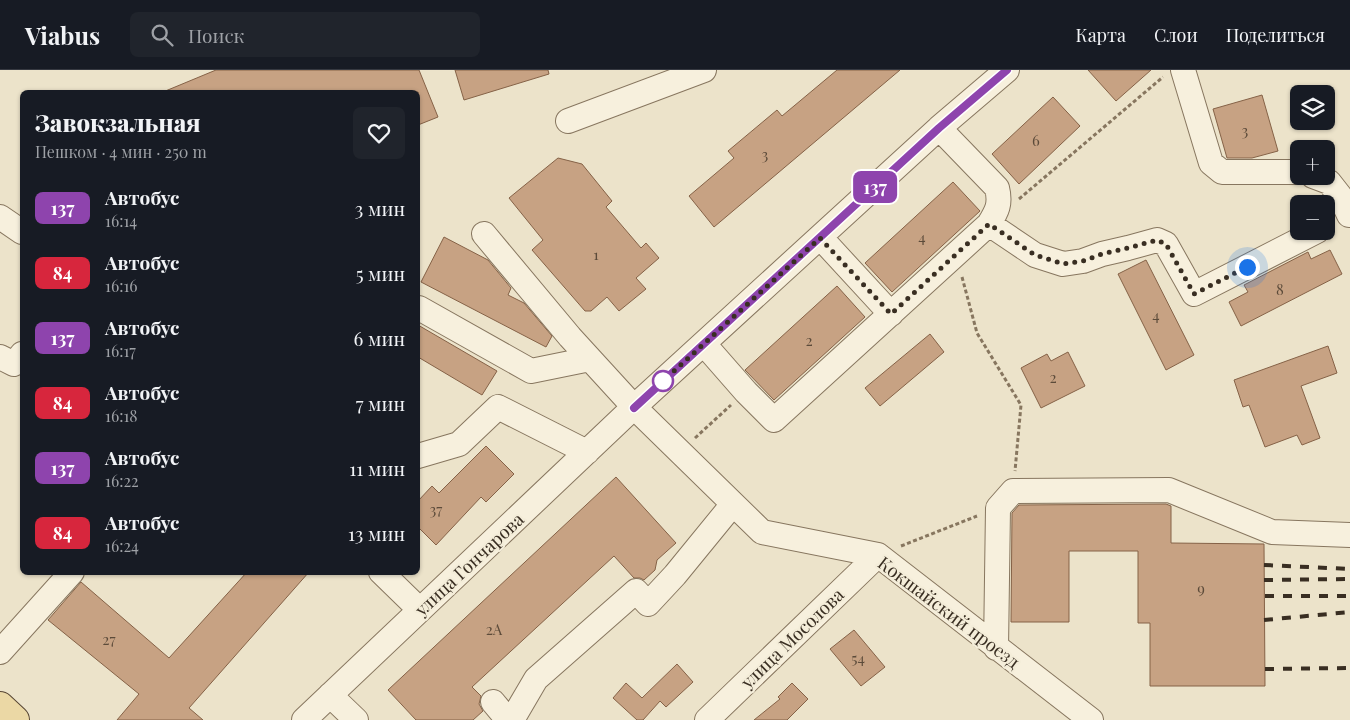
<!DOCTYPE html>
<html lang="ru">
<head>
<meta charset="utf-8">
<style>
  :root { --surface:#171b24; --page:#20242c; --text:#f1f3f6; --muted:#9ea1a6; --line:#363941 }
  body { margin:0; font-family:"Playfair Display",serif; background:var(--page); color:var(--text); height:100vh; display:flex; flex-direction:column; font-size:19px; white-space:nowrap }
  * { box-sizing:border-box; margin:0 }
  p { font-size:16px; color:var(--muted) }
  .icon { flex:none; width:28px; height:28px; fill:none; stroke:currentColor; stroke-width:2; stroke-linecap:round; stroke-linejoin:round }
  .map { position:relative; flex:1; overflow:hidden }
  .drawer { position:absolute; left:20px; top:20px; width:400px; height:485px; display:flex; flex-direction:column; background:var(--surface); border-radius:8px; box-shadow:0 1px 4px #0004 }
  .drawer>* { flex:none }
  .badge { padding:0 10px; border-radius:8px; font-size:18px; line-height:32px }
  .tools { position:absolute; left:1290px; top:15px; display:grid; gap:10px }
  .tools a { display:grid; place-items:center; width:45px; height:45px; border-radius:8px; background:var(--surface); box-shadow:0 1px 4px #0004; font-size:25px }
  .you { position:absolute; width:25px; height:25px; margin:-12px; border:4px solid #fff; border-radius:50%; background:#1a73e8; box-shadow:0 0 0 8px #1a73e833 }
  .map>.badge { position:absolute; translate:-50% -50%; box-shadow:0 0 0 2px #fff }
  .round { display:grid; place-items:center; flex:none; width:52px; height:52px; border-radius:8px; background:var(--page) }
  .overview { display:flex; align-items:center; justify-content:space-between; height:85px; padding:0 15px }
  h1 { font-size:24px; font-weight:800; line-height:38px }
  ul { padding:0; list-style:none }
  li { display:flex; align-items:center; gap:15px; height:65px; padding:0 15px }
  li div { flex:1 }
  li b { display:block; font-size:19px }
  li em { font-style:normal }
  li .badge { min-width:55px; font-weight:700; text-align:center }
  header { display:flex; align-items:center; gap:30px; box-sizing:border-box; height:70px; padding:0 25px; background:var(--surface); border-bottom:1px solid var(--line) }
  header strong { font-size:24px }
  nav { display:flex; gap:28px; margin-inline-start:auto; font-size:18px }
  .search { width:350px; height:45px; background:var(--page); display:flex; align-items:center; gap:12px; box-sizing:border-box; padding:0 18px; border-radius:8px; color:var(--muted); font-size:19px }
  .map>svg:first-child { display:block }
  .building { fill:#c7a283; stroke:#856247 }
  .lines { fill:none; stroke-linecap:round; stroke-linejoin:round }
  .minor-casing { stroke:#87765f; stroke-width:26 }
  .major-casing { stroke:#564533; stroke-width:30 }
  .path { stroke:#87765f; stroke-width:3; stroke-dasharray:4 2.5; stroke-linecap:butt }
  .minor { stroke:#f7f0dd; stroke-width:24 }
  .major { stroke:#ebd8a5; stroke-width:28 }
  .rail { stroke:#392e22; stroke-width:4; stroke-dasharray:9 9; stroke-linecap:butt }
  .line-casing { stroke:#fff; stroke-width:11 }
  .line { stroke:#8e44ad; stroke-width:8 }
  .walk { stroke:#392e22; stroke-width:5; stroke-dasharray:0 9 }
  .stop-dot { fill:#fff; stroke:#8e44ad; stroke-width:2.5 }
  .labels { text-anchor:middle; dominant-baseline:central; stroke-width:4.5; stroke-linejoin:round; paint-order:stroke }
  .number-label { font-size:15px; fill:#5c4b3a }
  .street-label { font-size:18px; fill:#392e22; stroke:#f4edd9 }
</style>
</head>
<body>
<header>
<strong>Viabus</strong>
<div class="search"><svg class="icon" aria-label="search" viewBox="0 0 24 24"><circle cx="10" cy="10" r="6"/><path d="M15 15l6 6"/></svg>Поиск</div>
<nav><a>Карта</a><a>Слои</a><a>Поделиться</a></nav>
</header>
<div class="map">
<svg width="1350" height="650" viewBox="0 0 1350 650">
  <rect width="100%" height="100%" fill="#ece3ca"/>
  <path class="building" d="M216 0H419L438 47 418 55V22H163Z
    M455 0H548L549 4 464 30Z
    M837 0H900L714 157 689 126 734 88 728 81 777 40 782 46Z
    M1088 0H1151L1116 31Z
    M1262 25 1278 81 1252 88H1227L1213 39Z
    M1053 27 1080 56 1019 114 992 84Z
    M558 88 582 94 612 131 606 137 641 178 646 173 659 188 636 208 646 219 619 241 607 227 591 241H585L532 180 543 170 509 128Z
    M953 112 980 141 892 222 865 193Z
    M444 167 488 190 511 218 508 225 524 233 552 266 546 277 421 212Z
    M1330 180 1342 204 1241 256 1229 232 1248 222 1244 215 1308 182 1311 189Z
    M1146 190 1194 285 1166 300 1118 204Z
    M837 216 865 247 774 330 745 300Z
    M418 255 497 301 482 325 418 287Z
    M930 264 944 282 880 336 865 318Z
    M1328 276 1337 303 1301 316 1320 368 1302 375 1297 365 1265 377 1249 335 1243 337 1234 310Z
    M1068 282 1085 316 1041 338 1021 298 1047 284 1051 291Z
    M486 376 514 404 486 432 481 427 436 475 418 457V431L432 416 439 423Z
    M616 407 676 473 657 490 655 500 644 510 640 508H634L614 486 472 617 481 626 479 634 483 641 473 650H416L388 620Z
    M1166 434 1171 436V473L1264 474 1265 616H1150V553H1138V481H1069V552H1011L1012 443 1019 435Z
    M247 502H309L189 638 203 650H117L139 624 48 550 81 512 169 588Z
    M854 560 885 597 861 616 830 579Z
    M677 594 693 612 666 637 660 631 643 650H637L613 628 626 613 642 628Z
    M792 613 808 629 787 650H754L780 629 778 627Z"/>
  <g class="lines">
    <g class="minor-casing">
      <path id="minor" d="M1183 0 1211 93 1222 102H1299
        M568 51 704 0
        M1313 106 1329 112 1340 126 1349 145
        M0 147 22 162
        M989 154 1035 185 1063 194 1083 191 1102 184 1128 178 1157 170 1166 174 1194 224 1317 161
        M484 164 570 267 634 337 762 462 878 485 1091 650
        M820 167 891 244
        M419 238 531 301 590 289
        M704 274 746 322 774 350 989 154C997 141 1001 134 997 118L939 58
        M0 287 14 294 22 284
        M418 386 459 374 498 337 587 382
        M381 502 420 540
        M996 578 998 438 1013 421 1169 420 1272 462 1350 465
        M0 582 72 502
        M330 625 356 650
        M493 632 508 650
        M304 650 634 337 939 58 1007 0
        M512 650 536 609 636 521 648 534 675 505 733 434
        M707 650 878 485"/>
    </g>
    <g class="major-casing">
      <path id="major" d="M0 636 15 650"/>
    </g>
    <path class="path" d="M1019 129 1163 7
      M962 207 977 263 1021 335 1015 401
      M695 368 731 335
      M901 476 977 446"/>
    <use href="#minor" class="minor"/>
    <use href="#major" class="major"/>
    <path class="rail" d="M1264 495 1350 499
      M1264 510 1350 509
      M1265 526H1350
      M1264 550 1350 542
      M1265 599 1350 598"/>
  </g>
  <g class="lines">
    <g class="line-casing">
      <path id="line" d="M634 338 939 58 1007 0"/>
    </g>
    <use href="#line" class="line"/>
    <path class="walk" d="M663 311 662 312 820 168 891 244 989 154 1035 185 1063 194 1083 191 1102 184 1128 178 1157 170 1166 174 1194 224 1247 197"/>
  </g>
  <circle class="stop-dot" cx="663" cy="311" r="10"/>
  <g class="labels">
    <g class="number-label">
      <text x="1245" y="60">3</text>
      <text x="1036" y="70">6</text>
      <text x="765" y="84">3</text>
      <text x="922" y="167">4</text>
      <text x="596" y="184">1</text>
      <text x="1280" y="219">8</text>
      <text x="1156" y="245">4</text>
      <text x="809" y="270">2</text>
      <text x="1053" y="307">2</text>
      <text x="436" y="439">37</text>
      <text x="1201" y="518">9</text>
      <text x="494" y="559">2А</text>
      <text x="109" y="569">27</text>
      <text x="858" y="588">54</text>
    </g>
    <g class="street-label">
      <text transform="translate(469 494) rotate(-43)">улица Гончарова</text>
      <text transform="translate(949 542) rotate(37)">Кокшайский проезд</text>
      <text transform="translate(792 568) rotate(-44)">улица Мосолова</text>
    </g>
  </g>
</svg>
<div class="tools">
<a><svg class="icon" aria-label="layers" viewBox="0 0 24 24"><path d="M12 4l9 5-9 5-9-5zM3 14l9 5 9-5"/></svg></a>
<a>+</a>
<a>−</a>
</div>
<div class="you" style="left:1247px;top:197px"></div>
<b class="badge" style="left:875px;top:117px;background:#8e44ad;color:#fff">137</b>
<section class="drawer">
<div class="overview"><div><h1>Завокзальная</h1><p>Пешком · 4 мин · 250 m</p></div><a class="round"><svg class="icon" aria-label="heart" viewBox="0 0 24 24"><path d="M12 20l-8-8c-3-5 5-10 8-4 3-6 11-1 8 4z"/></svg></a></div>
<ul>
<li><span class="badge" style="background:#8e44ad;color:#fff">137</span><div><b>Автобус</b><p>16:14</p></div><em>3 мин</em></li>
<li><span class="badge" style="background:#d7263d;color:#fff">84</span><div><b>Автобус</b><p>16:16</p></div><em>5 мин</em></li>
<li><span class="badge" style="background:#8e44ad;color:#fff">137</span><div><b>Автобус</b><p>16:17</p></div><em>6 мин</em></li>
<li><span class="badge" style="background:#d7263d;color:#fff">84</span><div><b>Автобус</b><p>16:18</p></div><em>7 мин</em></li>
<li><span class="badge" style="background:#8e44ad;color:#fff">137</span><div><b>Автобус</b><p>16:22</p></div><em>11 мин</em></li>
<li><span class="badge" style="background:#d7263d;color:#fff">84</span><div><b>Автобус</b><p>16:24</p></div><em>13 мин</em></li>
</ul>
</section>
</div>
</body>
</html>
